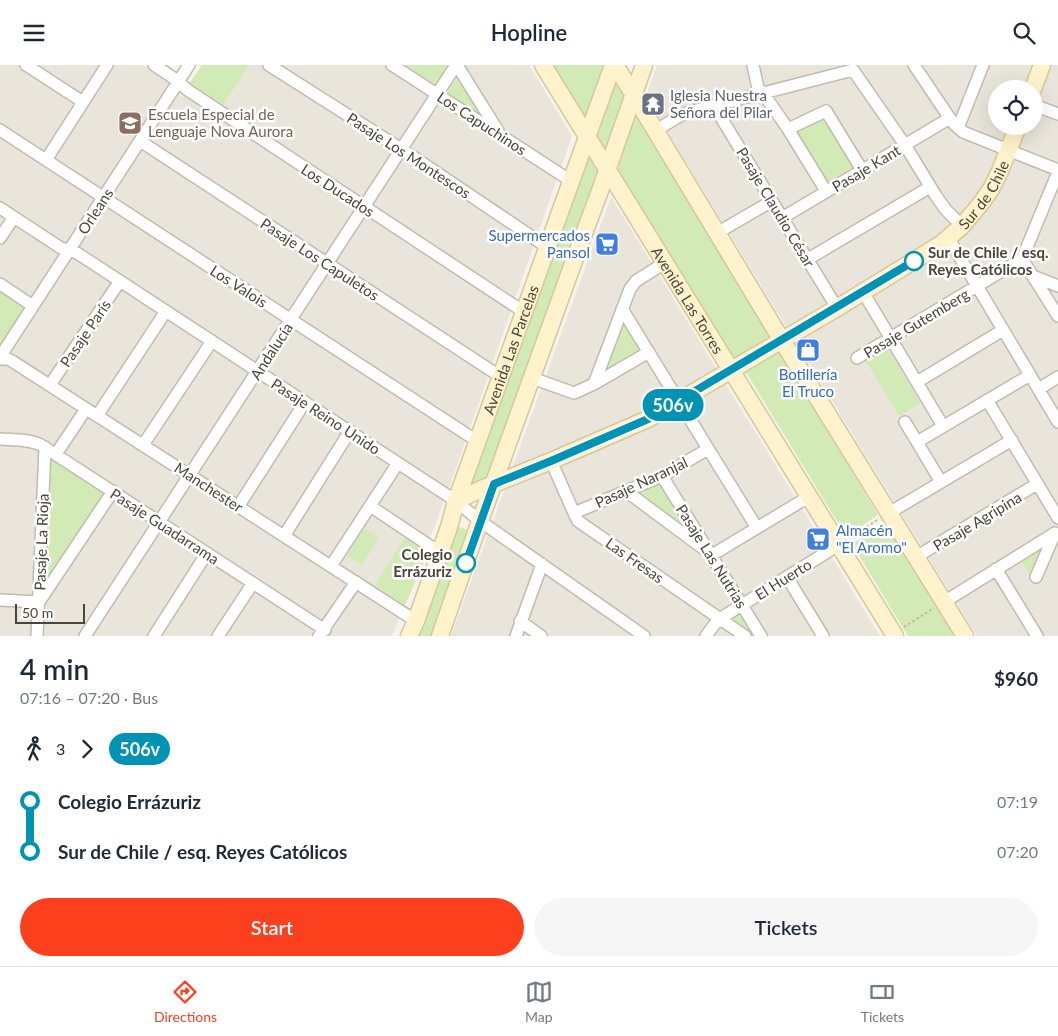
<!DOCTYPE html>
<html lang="en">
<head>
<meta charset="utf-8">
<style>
  :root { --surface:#fff; --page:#f6f6f7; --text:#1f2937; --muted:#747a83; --line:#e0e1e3; --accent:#fc3f1d }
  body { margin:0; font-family:Lato,sans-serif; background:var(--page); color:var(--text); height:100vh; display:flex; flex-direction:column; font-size:19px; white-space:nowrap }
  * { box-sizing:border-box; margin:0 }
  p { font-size:16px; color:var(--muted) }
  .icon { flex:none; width:28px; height:28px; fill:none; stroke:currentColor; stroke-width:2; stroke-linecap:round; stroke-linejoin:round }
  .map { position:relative; height:571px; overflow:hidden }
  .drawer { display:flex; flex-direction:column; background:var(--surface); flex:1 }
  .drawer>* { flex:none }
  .badge { padding:0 10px; border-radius:16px; font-size:18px; line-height:32px }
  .fabs { position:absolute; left:988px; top:15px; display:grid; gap:10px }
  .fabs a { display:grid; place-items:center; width:55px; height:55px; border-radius:50%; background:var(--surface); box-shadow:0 5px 20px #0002; font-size:25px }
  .scale { position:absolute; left:15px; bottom:12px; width:70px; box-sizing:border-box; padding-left:5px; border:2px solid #4b4439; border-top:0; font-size:14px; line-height:18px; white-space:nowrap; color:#4b4439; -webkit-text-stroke:4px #fff; paint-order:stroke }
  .map>.badge { position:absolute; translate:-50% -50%; box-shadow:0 0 0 2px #fff }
  .legs { display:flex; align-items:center; gap:8px; height:55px; padding:0 20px; font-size:16px }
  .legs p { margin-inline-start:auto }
  .headline { display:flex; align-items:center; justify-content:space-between; height:85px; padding:0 20px }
  h1 { font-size:28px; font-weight:600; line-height:38px }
  .cta { display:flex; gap:10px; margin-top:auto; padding:10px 20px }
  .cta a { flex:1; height:58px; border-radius:30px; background:var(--accent); color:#fff; font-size:20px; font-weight:600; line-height:58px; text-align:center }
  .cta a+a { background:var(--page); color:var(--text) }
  ul { padding:0 20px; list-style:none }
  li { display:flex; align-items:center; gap:18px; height:50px; font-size:19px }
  li i { display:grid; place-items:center; width:8px; height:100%; margin:0 6px; background:currentColor }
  li i::after { content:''; width:12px; height:12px; margin:-6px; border:4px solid; border-radius:50%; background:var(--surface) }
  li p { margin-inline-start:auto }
  li:first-child i { background:linear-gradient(#0000 50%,currentColor 0) }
  li:last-child i { background:linear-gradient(currentColor 50%,#0000 0) }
  header { display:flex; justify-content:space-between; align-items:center; height:65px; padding:0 20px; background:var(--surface); font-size:22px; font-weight:600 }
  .tabs { display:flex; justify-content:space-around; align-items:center; height:70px; border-top:1px solid var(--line); background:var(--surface); font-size:14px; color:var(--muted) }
  .tabs a { display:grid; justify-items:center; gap:2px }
  .tabs .current { color:var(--accent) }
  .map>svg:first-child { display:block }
  .residential { fill:#eae5da; fill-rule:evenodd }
  .green { fill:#d2eab5 }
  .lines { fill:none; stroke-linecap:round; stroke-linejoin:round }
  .street-casing { stroke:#c2bbae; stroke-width:14 }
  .secondary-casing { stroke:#d6c79b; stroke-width:19 }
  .path { stroke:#c4b79f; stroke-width:2; stroke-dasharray:2.5 2.5; stroke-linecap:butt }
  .street { stroke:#fff; stroke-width:11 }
  .secondary { stroke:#fff3cd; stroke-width:16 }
  .line-1-casing { stroke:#fff; stroke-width:11 }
  .line-1 { stroke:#0093b3; stroke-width:8 }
  .stop-1-dot { fill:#fff; stroke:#0093b3; stroke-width:2.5 }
  .labels { text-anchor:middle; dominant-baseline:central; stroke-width:5; stroke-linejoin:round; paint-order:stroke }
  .worship-label { font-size:15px; fill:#5b616d; stroke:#fff; text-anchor:start }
  .education-label { font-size:15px; fill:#785e54; stroke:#fff; text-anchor:start }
  .street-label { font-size:15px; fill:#4b4439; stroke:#fff }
  .shop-label { font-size:15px; fill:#366cbe; stroke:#fff; text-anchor:end }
  .stop-label { font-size:15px; font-weight:bold; fill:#4b4439; stroke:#fff; text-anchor:start }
</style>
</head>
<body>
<header><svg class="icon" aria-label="menu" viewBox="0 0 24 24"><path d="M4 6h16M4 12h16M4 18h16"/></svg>Hopline<svg class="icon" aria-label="search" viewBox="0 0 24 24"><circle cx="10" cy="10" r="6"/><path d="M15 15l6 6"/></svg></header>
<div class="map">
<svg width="1058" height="571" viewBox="0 0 1058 571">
  <rect width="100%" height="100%" fill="#f6f3ec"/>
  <path class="residential" d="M0 0H143L167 16 183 32 202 0H529L572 71 449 423 398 557 392 571H0Z
    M657 0H1058V571H977L771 237 646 31ZM996 24H1034V61H996Z
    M611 132 670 228 880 571H451Z"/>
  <path class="green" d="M202 0H250L222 41 189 19Z
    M405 0H449L438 17 433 18Z
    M552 0H607L587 54 583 53Z
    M459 10 489 54 447 28Z
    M614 12 627 34 605 92 591 69Z
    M636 45 772 274 736 298 616 109Z
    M824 51 855 101 824 119 794 69Z
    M588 88 599 109 489 415 468 424Z
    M0 226 26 243 0 287Z
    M622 251 642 285 602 309Z
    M887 282 920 338 899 351 865 295Z
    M780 287 878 450 846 471 746 307Z
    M50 392 106 428 43 526Z
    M661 417 698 475 637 429Z
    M886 457 955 571H908L852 479Z
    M454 460 471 466 434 571H413Z
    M364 463 379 473 362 500 347 491Z
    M405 472 428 488 405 540 375 520Z
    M1056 474 1036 518 1022 497Z
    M739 547 757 571H753L728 553Z"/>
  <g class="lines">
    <g class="street-casing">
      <path id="street" d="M26 0 83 37
        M154 0 172 12 189 26 524 247
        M269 0 412 91 547 182
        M392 0 571 116
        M457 0 498 66
        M753 0 758 23 763 28 788 64 826 126
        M914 0 953 58 963 67 1058 105
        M853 5 905 80 936 131 946 145 962 161
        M1034 40 1058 49
        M714 41 837 243
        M958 63 983 0
        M788 64 826 46 862 105
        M0 65 477 376
        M655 66 681 50 689 47 853 5
        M140 76 501 312
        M46 95 107 0
        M0 143 61 183 77 188 456 436 480 456 644 571
        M782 153 950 53
        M717 168 772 136
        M0 173 14 152
        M949 174 1058 357
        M808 194 930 122
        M1022 194 1058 251
        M1033 211 1058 221
        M0 219 33 241
        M863 227 943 361
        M622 244 757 463
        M0 292 189 0
        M857 293 1022 194 1058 107
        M0 294H8L12 296 416 556
        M532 313 574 328 594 319 649 287
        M917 317 1003 265
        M594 319 630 224 636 216 666 197
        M50 320 120 216
        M1039 324 1058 312
        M987 335 1058 453
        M97 351 166 246
        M905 357 941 417
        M0 374C14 375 29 374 41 380L325 565
        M917 377 1030 310
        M143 380 212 276
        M56 389 86 344
        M551 396 574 448 578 456 745 571
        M662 411 761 571
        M626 426 712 490 810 431
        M370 441 439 487
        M238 442 305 337
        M574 448 662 411 708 384
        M889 448 1012 375
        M284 471 350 366
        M916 492 1037 419
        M331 501 398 398
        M996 504 1037 571
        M787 512 823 571
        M1036 512 1055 468
        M0 535 39 537 113 426
        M944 537 1055 468
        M520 556 541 571
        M37 571 45 382
        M85 571 456 0
        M154 571 207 488
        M218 571 253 518
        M319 571 356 517
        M516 571 542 499
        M706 571 714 560 721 553 840 479"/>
    </g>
    <g class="secondary-casing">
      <g id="secondary">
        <path id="s1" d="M543 0 895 571"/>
        <path d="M615 0 634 30 778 269 965 571"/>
        <path d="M1033 24 1042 0"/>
        <path id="s2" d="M456 436 479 425 551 396 648 354 837 243 941 179 962 161 982 137 991 124 1000 106 1018 61"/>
        <path id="s3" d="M409 571 416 556 449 462 456 436 613 0"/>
        <path d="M440 571 480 456 579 182 601 123 644 0"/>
      </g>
    </g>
    <path class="path" d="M850 473 877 455
      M904 562 934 543"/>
    <use href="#street" class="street"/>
    <use href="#secondary" class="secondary"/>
  </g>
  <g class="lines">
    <g class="line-1-casing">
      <path id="line-1" d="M466 498 494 419 551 396 648 354 914 196"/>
    </g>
    <use href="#line-1" class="line-1"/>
  </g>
  <defs>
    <g id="temple-square" transform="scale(1.25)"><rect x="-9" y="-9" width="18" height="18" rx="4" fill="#6b7280" stroke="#fff"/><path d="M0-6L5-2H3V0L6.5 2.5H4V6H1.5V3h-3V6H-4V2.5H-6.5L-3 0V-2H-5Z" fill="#fff"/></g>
    <g id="school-square" transform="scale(1.25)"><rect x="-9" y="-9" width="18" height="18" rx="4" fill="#8d6e63" stroke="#fff"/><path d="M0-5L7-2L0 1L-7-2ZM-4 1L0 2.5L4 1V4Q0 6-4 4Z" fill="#fff"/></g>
    <g id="supermarket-square" transform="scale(1.25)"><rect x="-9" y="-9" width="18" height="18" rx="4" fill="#3f7fe0" stroke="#fff"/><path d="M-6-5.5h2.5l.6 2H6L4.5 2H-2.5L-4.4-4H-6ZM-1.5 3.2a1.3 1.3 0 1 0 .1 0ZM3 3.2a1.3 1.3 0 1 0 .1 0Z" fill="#fff"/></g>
    <g id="shop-square" transform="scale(1.25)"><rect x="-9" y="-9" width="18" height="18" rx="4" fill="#3f7fe0" stroke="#fff"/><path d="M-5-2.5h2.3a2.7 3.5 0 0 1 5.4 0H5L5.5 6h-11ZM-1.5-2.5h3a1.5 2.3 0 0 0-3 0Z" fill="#fff"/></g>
  </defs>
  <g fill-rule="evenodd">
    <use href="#temple-square" x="653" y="39"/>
    <use href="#school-square" x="130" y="58"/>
    <use href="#supermarket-square" x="607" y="179"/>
    <use href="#shop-square" x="808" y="285"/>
    <use href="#supermarket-square" x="818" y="474"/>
  </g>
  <g class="stop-1-dot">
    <circle cx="914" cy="196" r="9"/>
    <circle cx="466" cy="498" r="9"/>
  </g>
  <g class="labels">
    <g class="worship-label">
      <text x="670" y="30">Iglesia Nuestra<tspan x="670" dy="17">Señora del Pilar</tspan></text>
    </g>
    <g class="education-label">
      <text x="148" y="49">Escuela Especial de<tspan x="148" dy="17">Lenguaje Nova Aurora</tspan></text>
    </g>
    <g class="street-label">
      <text transform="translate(482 58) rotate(33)">Los Capuchinos</text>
      <text transform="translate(409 90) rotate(33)">Pasaje Los Montescos</text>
      <text transform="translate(866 103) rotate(-31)">Pasaje Kant</text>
      <text transform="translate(338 125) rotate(33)">Los Ducados</text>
      <text stroke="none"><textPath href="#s2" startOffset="616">Sur de Chile</textPath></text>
      <text transform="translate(776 142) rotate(59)">Pasaje Claudio César</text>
      <text transform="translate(95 146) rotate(-57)">Orleans</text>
      <text transform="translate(320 194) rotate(33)">Pasaje Los Capuletos</text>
      <text transform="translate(239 221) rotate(33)">Los Valois</text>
      <text stroke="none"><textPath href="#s1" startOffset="276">Avenida Las Torres</textPath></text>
      <text transform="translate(916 258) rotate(-31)">Pasaje Gutemberg</text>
      <text transform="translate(85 268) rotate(-56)">Pasaje París</text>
      <text stroke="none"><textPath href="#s3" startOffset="304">Avenida Las Parcelas</textPath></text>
      <text transform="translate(271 286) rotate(-57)">Andalucía</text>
      <text transform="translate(326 351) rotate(33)">Pasaje Reino Unido</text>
      <text transform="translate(641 417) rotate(-25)">Pasaje Naranjal</text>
      <text transform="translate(209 422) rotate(33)">Manchester</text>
      <text transform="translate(977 456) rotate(-31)">Pasaje Agripina</text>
      <text transform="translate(165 461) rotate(33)">Pasaje Guadarrama</text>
      <text transform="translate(41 477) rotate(-88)">Pasaje La Rioja</text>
      <text transform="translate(712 491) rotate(58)">Pasaje Las Nutrias</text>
      <text transform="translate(635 495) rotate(35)">Las Fresas</text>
      <text transform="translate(783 514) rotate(-32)">El Huerto</text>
    </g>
    <g class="shop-label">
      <text x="590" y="170">Supermercados<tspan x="590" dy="17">Pansol</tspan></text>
      <text x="808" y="309" text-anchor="middle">Botillería<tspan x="808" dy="17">El Truco</tspan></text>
      <text x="836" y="465" text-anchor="start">Almacén<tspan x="836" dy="17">"El Aromo"</tspan></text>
    </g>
    <g class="stop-label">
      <text x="928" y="187">Sur de Chile / esq.<tspan x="928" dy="17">Reyes Católicos</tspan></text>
      <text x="452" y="489" text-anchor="end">Colegio<tspan x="452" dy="17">Errázuriz</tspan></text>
    </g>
  </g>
</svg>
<div class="fabs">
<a><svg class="icon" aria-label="locate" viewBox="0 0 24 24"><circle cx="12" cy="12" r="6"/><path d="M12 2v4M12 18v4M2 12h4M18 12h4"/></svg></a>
</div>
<div class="scale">50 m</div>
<b class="badge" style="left:673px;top:340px;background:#0093b3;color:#fff">506v</b>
</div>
<section class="drawer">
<div class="headline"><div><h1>4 min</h1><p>07:16 – 07:20 · Bus</p></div><b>$960</b></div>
<div class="legs"><svg class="icon" aria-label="walk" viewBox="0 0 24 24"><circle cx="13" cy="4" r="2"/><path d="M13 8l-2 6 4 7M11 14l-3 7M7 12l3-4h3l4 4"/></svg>3<svg class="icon" aria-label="forward" viewBox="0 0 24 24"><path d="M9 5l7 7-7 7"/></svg><b class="badge" style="background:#0093b3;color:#fff">506v</b></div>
<ul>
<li><i style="color:#0093b3"></i><b>Colegio Errázuriz</b><p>07:19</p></li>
<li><i style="color:#0093b3"></i><b>Sur de Chile / esq. Reyes Católicos</b><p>07:20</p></li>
</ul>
<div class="cta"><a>Start</a><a>Tickets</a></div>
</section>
<nav class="tabs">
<a class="current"><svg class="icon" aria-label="directions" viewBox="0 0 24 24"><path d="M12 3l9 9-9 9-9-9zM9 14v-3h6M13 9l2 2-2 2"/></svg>Directions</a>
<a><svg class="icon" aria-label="map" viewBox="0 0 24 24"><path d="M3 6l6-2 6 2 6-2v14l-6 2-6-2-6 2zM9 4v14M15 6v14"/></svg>Map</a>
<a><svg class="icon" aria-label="tickets" viewBox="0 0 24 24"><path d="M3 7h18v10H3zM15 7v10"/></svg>Tickets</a>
</nav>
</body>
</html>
